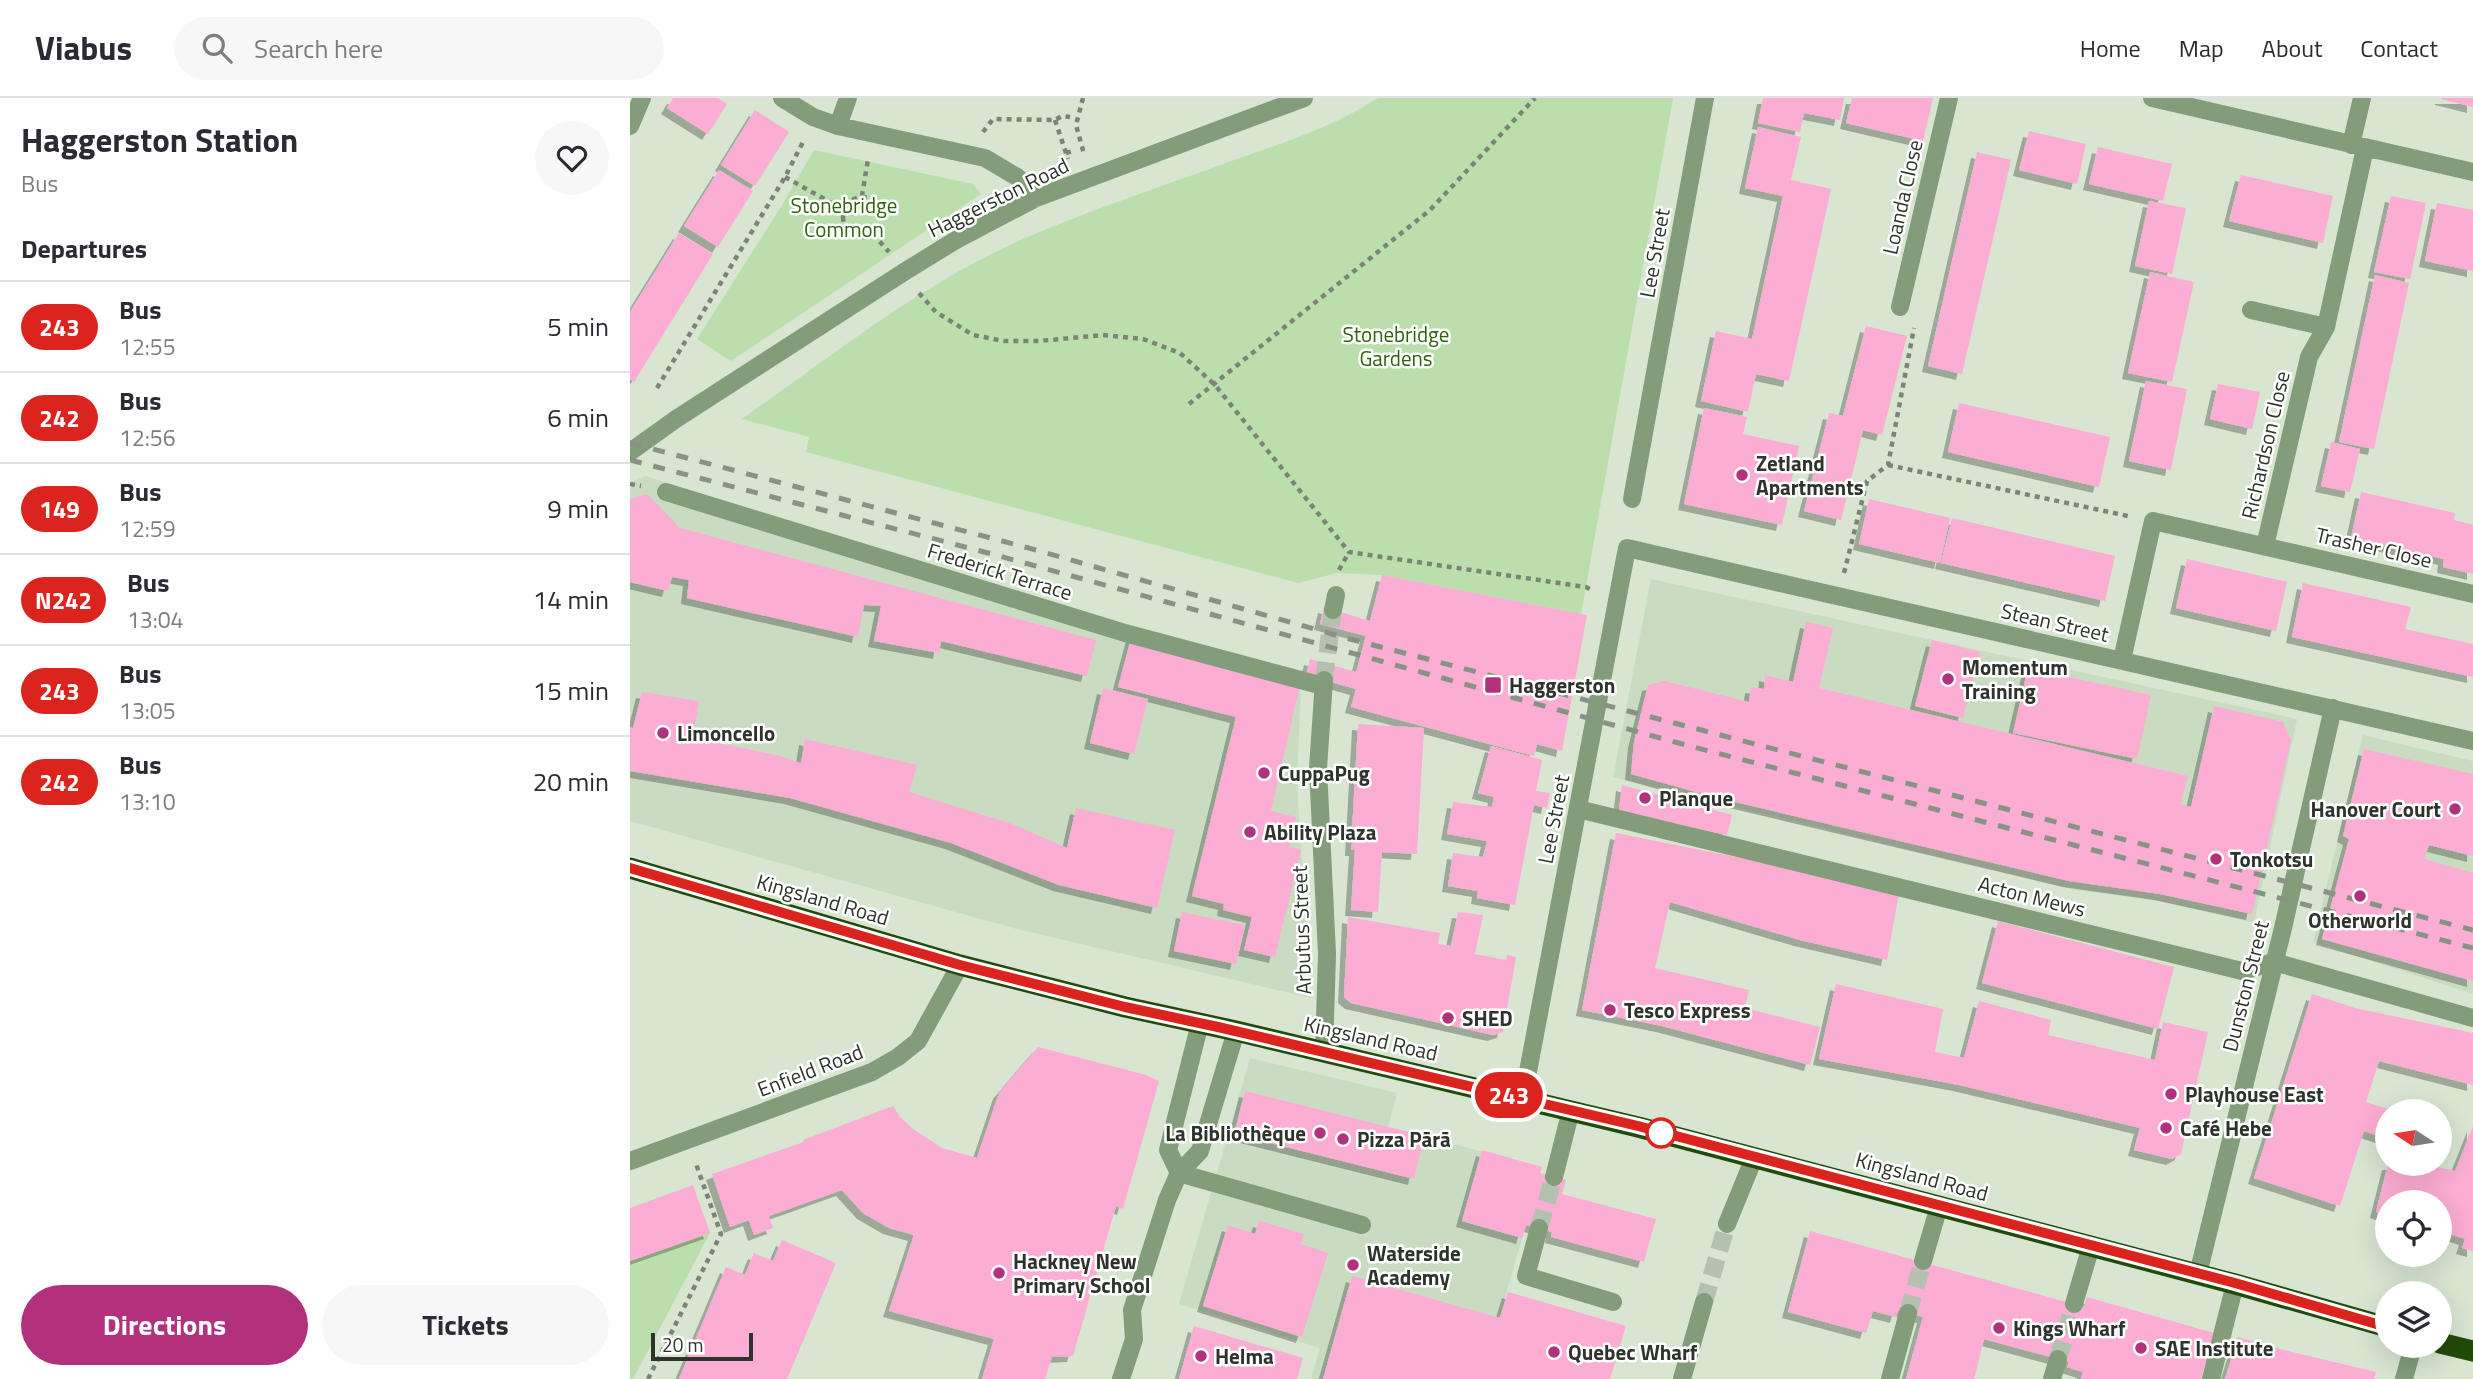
<!DOCTYPE html>
<html lang="en">
<head>
<meta charset="utf-8">
<style>
  :root { --surface:#fff; --page:#f7f7f7; --text:#2b2b33; --muted:#7c7c81; --line:#e1e1e2; --accent:#b2317c }
  body { margin:0; font-family:"Titillium Web",sans-serif; background:var(--page); color:var(--text); height:100vh; display:flex; flex-direction:column; font-size:26px; white-space:nowrap }
  * { box-sizing:border-box; margin:0 }
  p { font-size:23px; color:var(--muted) }
  .icon { flex:none; width:38px; height:38px; fill:none; stroke:currentColor; stroke-width:2; stroke-linecap:round; stroke-linejoin:round }
  .map { position:relative; flex:1; overflow:hidden }
  .side { display:flex; flex-direction:column; background:var(--surface); width:630px }
  .side>* { flex:none }
  .badge { padding:0 14px; border-radius:23px; font-size:24px; line-height:46px }
  .needle { width:46px; rotate:282deg }
  .fabs { position:absolute; left:1745px; top:1001px; display:grid; gap:14px }
  .fabs a { display:grid; place-items:center; width:77px; height:77px; border-radius:50%; background:var(--surface); box-shadow:0 7px 28px #0002; font-size:35px }
  .scale { position:absolute; left:21px; bottom:18px; width:102px; box-sizing:border-box; padding-left:7px; border:4px solid #2e332c; border-top:0; font-size:19px; line-height:24px; white-space:nowrap; color:#2e332c; -webkit-text-stroke:5px #fff; paint-order:stroke }
  .map>.badge { position:absolute; translate:-50% -50%; box-shadow:0 0 0 4px #fff }
  h2 { padding:0 21px; font-size:26px; line-height:63px }
  .round { display:grid; place-items:center; flex:none; width:74px; height:74px; border-radius:37px; background:var(--page) }
  .headline { display:flex; align-items:center; justify-content:space-between; height:119px; padding:0 21px }
  h1 { font-size:33px; font-weight:700; line-height:52px }
  .cta { display:flex; gap:14px; margin-top:auto; padding:14px 21px }
  .cta a { flex:1; height:80px; border-radius:42px; background:var(--accent); color:#fff; font-size:28px; font-weight:700; line-height:80px; text-align:center }
  .cta a+a { background:var(--page); color:var(--text) }
  ul { padding:0; list-style:none }
  li { display:flex; align-items:center; gap:21px; height:91px; padding:0 21px; border-top:2px solid var(--line) }
  li div { flex:1 }
  li b { display:block; font-size:26px }
  li em { font-style:normal }
  li .badge { min-width:77px; font-weight:700; text-align:center }
  header { display:flex; align-items:center; gap:42px; box-sizing:border-box; height:98px; padding:0 35px; background:var(--surface); border-bottom:2px solid var(--line) }
  header strong { font-size:33px }
  nav { display:flex; gap:38px; margin-inline-start:auto; font-size:24px }
  .search { width:490px; height:63px; background:var(--page); display:flex; align-items:center; gap:18px; box-sizing:border-box; padding:0 24px; border-radius:38px; color:var(--muted); font-size:26px }
  main { display:flex; flex:1; min-height:0 }
  .map>svg:first-child { display:block }
  .built { fill:#c9dcc2 }
  .green { fill:#bbdfac }
  .building { fill:#fbadd3; filter:url(#shadow) }
  .lines { fill:none; stroke-linecap:round; stroke-linejoin:round }
  .minor-tunnel { stroke:#b5c1b0; stroke-width:18; stroke-dasharray:18 9; stroke-linecap:butt }
  .path { stroke:#7b8477; stroke-width:4.5; stroke-dasharray:5 5; stroke-linecap:butt }
  .minor { stroke:#839c79; stroke-width:18 }
  .highway { stroke:#224a09; stroke-width:21 }
  .rail { stroke:#899385; stroke-width:5; stroke-dasharray:12 12; stroke-linecap:butt }
  .line-casing { stroke:#fff; stroke-width:16 }
  .line { stroke:#dc241f; stroke-width:10 }
  .poi-dot { fill:#b2317c; stroke:#fff; stroke-width:2.5 }
  .stop-dot { fill:#fff; stroke:#dc241f; stroke-width:3.5 }
  .labels { text-anchor:middle; dominant-baseline:central; stroke-width:5; stroke-linejoin:round; paint-order:stroke }
  .street-label { font-size:21px; fill:#2e332c; stroke:#fff }
  .park-label { font-size:21px; fill:#30630d; stroke:#fff }
  .poi-label { font-size:21px; font-weight:bold; fill:#2e332c; stroke:#fff; text-anchor:start }
</style>
</head>
<body>
<header>
<strong>Viabus</strong>
<div class="search"><svg class="icon" aria-label="search" viewBox="0 0 24 24"><circle cx="10" cy="10" r="6"/><path d="M15 15l6 6"/></svg>Search here</div>
<nav><a>Home</a><a>Map</a><a>About</a><a>Contact</a></nav>
</header>
<main>
<section class="side">
<div class="headline"><div><h1>Haggerston Station</h1><p>Bus</p></div><a class="round"><svg class="icon" aria-label="heart" viewBox="0 0 24 24"><path d="M12 20l-8-8c-3-5 5-10 8-4 3-6 11-1 8 4z"/></svg></a></div>
<h2>Departures</h2>
<ul>
<li><span class="badge" style="background:#dc241f;color:#fff">243</span><div><b>Bus</b><p>12:55</p></div><em>5 min</em></li>
<li><span class="badge" style="background:#dc241f;color:#fff">242</span><div><b>Bus</b><p>12:56</p></div><em>6 min</em></li>
<li><span class="badge" style="background:#dc241f;color:#fff">149</span><div><b>Bus</b><p>12:59</p></div><em>9 min</em></li>
<li><span class="badge" style="background:#dc241f;color:#fff">N242</span><div><b>Bus</b><p>13:04</p></div><em>14 min</em></li>
<li><span class="badge" style="background:#dc241f;color:#fff">243</span><div><b>Bus</b><p>13:05</p></div><em>15 min</em></li>
<li><span class="badge" style="background:#dc241f;color:#fff">242</span><div><b>Bus</b><p>13:10</p></div><em>20 min</em></li>
</ul>
<div class="cta"><a>Directions</a><a>Tickets</a></div>
</section>
<div class="map">
<svg width="1843" height="1281" viewBox="0 0 1843 1281">
  <defs>
    <filter id="shadow"><feDropShadow dx="-6" dy="6" stdDeviation="0" flood-color="#0004"/></filter>
  </defs>
  <rect width="100%" height="100%" fill="#d7e5d1"/>
  <path class="built" d="M16 378 671 586 667 686 681 900 383 830 0 723V385Z
    M1021 481 1667 621 1624 825 1524 802 1445 792 983 679Z
    M1733 637 1843 663V896L1683 844Z
    M620 960 767 995 758 1029 912 1069 852 1281H681L690 1250 549 1206Z"/>
  <path class="green" d="M748 0H1043L951 516 752 477 707 475 668 485 176 354 179 339 112 321C203 257 291 186 393 141 463 111 536 87 607 61 656 44 705 28 748 0Z
    M184 52 343 86 351 96 101 263 67 241 152 107Z
    M80 1135 3 1281H0V1163Z"/>
  <path class="building" d="M43 0H88L97 6 78 36 37 10Z
    M1133 0H1214L1210 22 1174 15 1170 34 1128 25Z
    M1222 0H1303L1293 43 1216 25Z
    M1811 0H1843V9L1811 1Z
    M125 12 159 34 125 88 91 67Z
    M1128 29 1171 39 1161 82 1201 91 1159 283 1126 276 1118 314 1071 303 1086 233 1122 241 1153 98 1115 90Z
    M1399 33 1456 46 1447 86 1389 72Z
    M1468 49 1542 66 1533 103 1459 86Z
    M1347 54 1381 62 1332 276 1298 268Z
    M89 72 123 93 88 149 54 128Z
    M1611 77 1703 98 1693 145 1599 123Z
    M1761 98 1796 105 1780 181 1744 174Z
    M1519 103 1556 110 1542 176 1505 168Z
    M1807 105 1843 112V173L1795 163Z
    M49 135 83 156 4 284 0 281V214Z
    M1520 174 1564 184 1542 284 1498 275Z
    M1745 177 1779 185 1744 351 1709 344Z
    M1236 228 1277 238 1252 337 1233 332 1211 422 1174 413 1199 315 1213 318Z
    M1516 283 1557 291 1541 372 1499 363Z
    M1588 286 1630 294 1622 331 1580 321Z
    M1329 305 1480 339 1469 389 1318 354Z
    M1074 310 1117 319 1113 336 1169 348 1152 427 1054 406Z
    M1701 344 1730 351 1720 394 1691 388Z
    M1731 394 1825 415 1824 422 1843 427V476L1813 469 1814 461 1721 440Z
    M17 396 50 430 466 542 457 578 311 543 309 555 244 543 251 508 234 507 228 539 57 500 59 482 42 479 38 493 0 484V401Z
    M1239 401 1320 420 1310 465 1229 446Z
    M1322 420 1485 458 1475 503 1311 465Z
    M1557 461 1657 484 1646 533 1546 510Z
    M752 477 957 517 932 653 907 646 904 658 721 609 726 591 676 577 680 561 726 574 736 538 690 526 694 509 740 523Z
    M1673 485 1781 509 1775 531 1843 546V579L1662 539Z
    M1176 524 1203 530 1189 590 1558 678 1550 706 1561 709 1584 608 1653 624 1661 642 1622 816 1530 796 1439 783 1084 699 1001 676 1004 644 1018 587 1034 583 1119 604 1121 589 1134 591 1135 577 1163 584Z
    M502 537 671 583 641 713 666 719 659 749 671 752 645 859 614 852 622 819 593 812 594 806 562 798 606 619 488 589Z
    M1302 542 1350 554 1333 620 1285 608Z
    M1398 570 1521 597 1507 661 1383 635Z
    M473 590 518 601 504 656 460 645Z
    M12 594 69 603 63 640 146 657 171 665 175 641 287 667 279 694 385 727 437 750 446 710 545 732 527 810 429 787 321 745 160 700 0 673V629L3 630Z
    M728 626 794 630 787 756 752 754 748 814 721 812 725 752H721Z
    M861 648 912 662 906 693 920 695 917 710 904 707 885 807 847 800 848 793 818 788 823 755 853 759 857 743 817 736 823 704 862 709 864 699 848 695Z
    M1734 651 1843 676V758L1799 747 1794 761 1843 775V883L1692 841 1719 741 1713 738Z
    M992 687 1102 717 1097 737 989 713Z
    M986 735 1186 775 1269 795 1257 862 1170 842 1040 804 1025 870 1119 892 1115 910 1190 929 1180 967 1032 928 952 912Z
    M552 814 615 827 606 866 544 853Z
    M828 814 853 817 845 856 876 862 877 857 886 859 873 934 863 937 721 905 714 899 718 819 810 835 808 846 821 848Z
    M1368 823 1544 869 1528 931 1352 885Z
    M1206 886 1313 911 1305 954 1334 960 1349 903 1421 922 1418 937 1525 962 1533 924 1578 934 1551 1056 1542 1061 1504 1052 1510 1030 1329 987 1189 961Z
    M1682 896 1725 910 1843 935V987L1749 963 1736 1004 1764 1013H1757V1041L1734 1033 1710 1108 1624 1080Z
    M408 949 516 977 529 983 493 1111 486 1108 443 1258 422 1259 415 1281H352L364 1241 259 1213 284 1137 259 1130 233 1115 212 1092 139 1118 143 1130 124 1137 119 1122 100 1129 82 1076 174 1044 173 1042 263 1008 270 1019 283 1031 312 1050 347 1060 369 995Z
    M615 993 794 1038 784 1081 604 1036Z
    M1843 1028V1153L1832 1150 1835 1141 1810 1133V1104H1757V1118L1746 1114 1758 1066H1795L1825 1073Z
    M852 1052 912 1069 910 1075 936 1082 932 1096 1026 1121 1014 1164 921 1139 922 1134 896 1127 892 1140 832 1123Z
    M63 1087 80 1135 0 1163V1110Z
    M629 1123 674 1136 671 1146 698 1155 672 1239 573 1208 598 1127 625 1136Z
    M1180 1133 1454 1209 1457 1199 1584 1235 1571 1281H1451L1453 1274 1437 1269 1439 1264 1354 1241 1344 1281H1276L1293 1219 1268 1212 1266 1219 1243 1213 1236 1235 1158 1214Z
    M152 1142 206 1165 157 1281H49L96 1169 115 1177 124 1155 143 1163Z
    M722 1178 870 1220 878 1194 996 1228 980 1281H693Z
    M564 1228 673 1260 667 1281H549Z
    M1608 1239 1650 1251 1746 1274 1744 1281H1595Z"/>
  <g class="lines">
    <path class="minor-tunnel" d="M694 582 703 512
      M909 1130 924 1079
      M1074 1204 1097 1126
      M1278 1215 1293 1163
      M1428 1261 1444 1206"/>
    <path class="path" d="M453 0 446 27 454 56
      M425 22 438 61
      M353 34 363 21 425 22 432 18 440 19
      M436 55 443 53
      M155 79 214 112
      M232 98 238 61
      M213 119a20 20 0 1 1 40 0a20 20 0 1 1-40 0Z
      M243 136 259 154
      M289 195 306 214 343 237 374 243H409L473 237 513 241 550 255 585 287 719 454 956 489 963 493
      M27 290 155 79 174 42
      M559 306 800 112 905 0
      M1258 367 1498 418
      M0 386 11 388
      M709 472 719 454
      M1214 475 1237 383 1258 367 1284 230
      M18 1281 91 1136 66 1066"/>
    <path class="minor" d="M152 0 183 19 208 28 355 60 387 79 406 100
      M1522 0 1843 74
      M0 28 12 0
      M208 28 218 0
      M1721 47 1732 0
      M1270 209 1319 0
      M1621 212 1696 229
      M0 354 46 321 274 174 326 142 406 100 674 0
      M36 394 495 535 693 588
      M1002 401 1075 0
      M1635 448 1679 259 1696 229 1735 50
      M703 512 706 497
      M1492 562 1523 423 1843 496
      M694 582 688 670 697 856 694 954
      M948 711 1612 873 1644 864 1843 920
      M893 1000 997 450 1843 643
      M0 1063 242 974 268 959 288 943 330 867
      M549 1075 732 1127
      M549 1075 538 1052 570 925
      M924 1079 941 1012
      M1097 1126 1124 1060
      M909 1130 896 1178 983 1204
      M1293 1163 1309 1108
      M1568 1176 1653 830 1703 610
      M1444 1206 1461 1148
      M491 1281 504 1241 502 1212 537 1102 549 1075 570 1053 606 933
      M1052 1281 1074 1204
      M1260 1281 1278 1215
      M1422 1281 1428 1261
      M1581 1281 1605 1186
      M1774 1281 1783 1248"/>
    <path class="highway" d="M0 770 330 867 495 909 606 933 1008 1029 1605 1186 1757 1229
      M1810 1245 1843 1253"/>
    <path class="rail" d="M0 345 395 449 716 540 1843 832
      M0 362 362 456 1052 646 1843 850"/>
  </g>
  <g class="lines">
    <g class="line-casing">
      <path id="line" d="M0 770 330 867 495 909 588 929 1008 1028 1605 1185 1757 1229"/>
    </g>
    <use href="#line" class="line"/>
  </g>
  <g class="poi-dot">
    <circle cx="1112" cy="377" r="7"/>
    <circle cx="1318" cy="581" r="7"/>
    <rect x="854" y="578" width="18" height="18" rx="3.5"/>
    <circle cx="33" cy="635" r="7"/>
    <circle cx="634" cy="675" r="7"/>
    <circle cx="1015" cy="700" r="7"/>
    <circle cx="1825" cy="711" r="7"/>
    <circle cx="620" cy="734" r="7"/>
    <circle cx="1586" cy="761" r="7"/>
    <circle cx="1730" cy="798" r="7"/>
    <circle cx="980" cy="912" r="7"/>
    <circle cx="818" cy="920" r="7"/>
    <circle cx="1541" cy="996" r="7"/>
    <circle cx="1536" cy="1030" r="7"/>
    <circle cx="690" cy="1035" r="7"/>
    <circle cx="713" cy="1041" r="7"/>
    <circle cx="723" cy="1167" r="7"/>
    <circle cx="369" cy="1175" r="7"/>
    <circle cx="1369" cy="1230" r="7"/>
    <circle cx="1511" cy="1250" r="7"/>
    <circle cx="924" cy="1254" r="7"/>
    <circle cx="571" cy="1258" r="7"/>
  </g>
  <circle class="stop-dot" cx="1031" cy="1035" r="14"/>
  <g class="labels">
    <g class="street-label">
      <text transform="translate(368 99) rotate(-26)">Haggerston Road</text>
      <text transform="translate(1272 99) rotate(-77)">Loanda Close</text>
      <text transform="translate(1024 155) rotate(-80)">Lee Street</text>
      <text transform="translate(1635 347) rotate(-77)">Richardson Close</text>
      <text transform="translate(1744 449) rotate(13)">Trasher Close</text>
      <text transform="translate(370 473) rotate(17)">Frederick Terrace</text>
      <text transform="translate(1425 524) rotate(13)">Stean Street</text>
      <text transform="translate(923 721) rotate(-79)">Lee Street</text>
      <text transform="translate(1402 798) rotate(14)">Acton Mews</text>
      <text transform="translate(193 801) rotate(16)">Kingsland Road</text>
      <text transform="translate(671 832) rotate(-92)">Arbutus Street</text>
      <text transform="translate(1615 888) rotate(-76)">Dunston Street</text>
      <text transform="translate(741 940) rotate(13)">Kingsland Road</text>
      <text transform="translate(180 972) rotate(-21)">Enfield Road</text>
      <text transform="translate(1292 1078) rotate(15)">Kingsland Road</text>
    </g>
    <g class="park-label">
      <text x="214" y="107">Stonebridge<tspan x="214" dy="24">Common</tspan></text>
      <text x="766" y="236">Stonebridge<tspan x="766" dy="24">Gardens</tspan></text>
    </g>
    <g class="poi-label">
      <text x="1126" y="365">Zetland<tspan x="1126" dy="24">Apartments</tspan></text>
      <text x="1332" y="569">Momentum<tspan x="1332" dy="24">Training</tspan></text>
      <text x="879" y="587">Haggerston</text>
      <text x="47" y="635">Limoncello</text>
      <text x="648" y="675">CuppaPug</text>
      <text x="1029" y="700">Planque</text>
      <text x="1811" y="711" text-anchor="end">Hanover Court</text>
      <text x="634" y="734">Ability Plaza</text>
      <text x="1600" y="761">Tonkotsu</text>
      <text x="1730" y="822" text-anchor="middle">Otherworld</text>
      <text x="994" y="912">Tesco Express</text>
      <text x="832" y="920">SHED</text>
      <text x="1555" y="996">Playhouse East</text>
      <text x="1550" y="1030">Café Hebe</text>
      <text x="676" y="1035" text-anchor="end">La Bibliothèque</text>
      <text x="727" y="1041">Pizza Pārā</text>
      <text x="737" y="1155">Waterside<tspan x="737" dy="24">Academy</tspan></text>
      <text x="383" y="1163">Hackney New<tspan x="383" dy="24">Primary School</tspan></text>
      <text x="1383" y="1230">Kings Wharf</text>
      <text x="1525" y="1250">SAE Institute</text>
      <text x="938" y="1254">Quebec Wharf</text>
      <text x="585" y="1258">Helma</text>
    </g>
  </g>
</svg>
<div class="fabs">
<a><svg class="needle" viewBox="-14 -14 28 28"><path d="M0-13l5 13h-10z" fill="#e53935"/><path d="M0 13l5-13h-10z" fill="#7c7c81"/></svg></a>
<a><svg class="icon" aria-label="locate" viewBox="0 0 24 24"><circle cx="12" cy="12" r="6"/><path d="M12 2v4M12 18v4M2 12h4M18 12h4"/></svg></a>
<a><svg class="icon" aria-label="layers" viewBox="0 0 24 24"><path d="M12 4l9 5-9 5-9-5zM3 14l9 5 9-5"/></svg></a>
</div>
<div class="scale">20 m</div>
<b class="badge" style="left:879px;top:997px;background:#dc241f;color:#fff">243</b>
</div>
</main>
</body>
</html>
